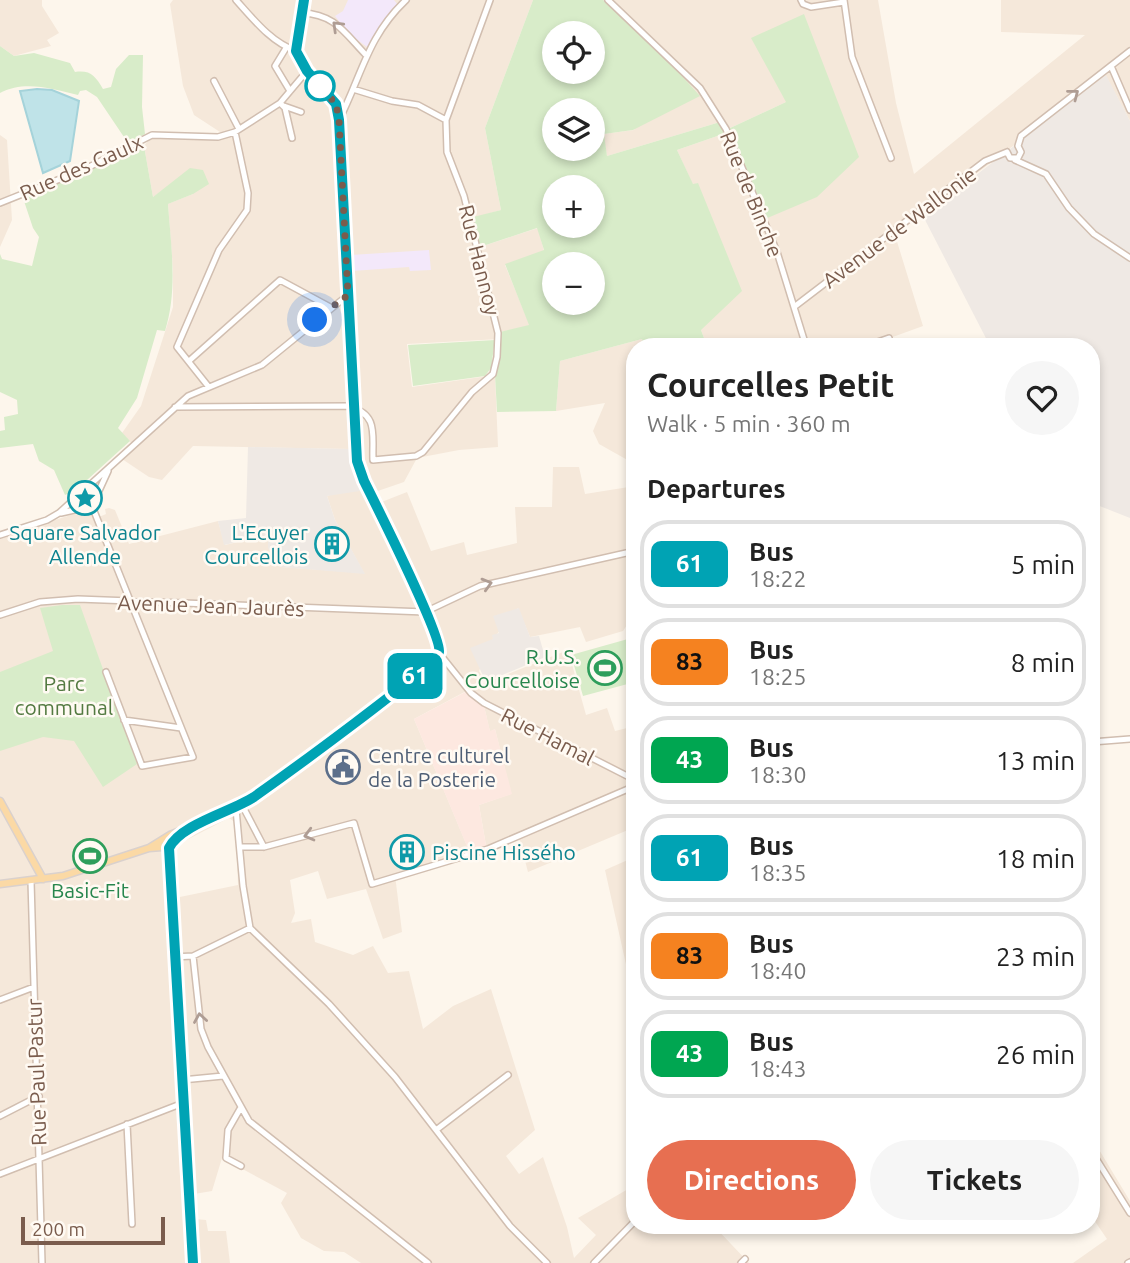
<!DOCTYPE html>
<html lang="en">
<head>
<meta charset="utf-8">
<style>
  :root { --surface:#fff; --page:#f6f6f6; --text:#222; --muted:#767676; --line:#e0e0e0; --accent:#e76f51 }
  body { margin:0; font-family:Ubuntu,sans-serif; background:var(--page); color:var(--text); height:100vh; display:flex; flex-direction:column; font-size:26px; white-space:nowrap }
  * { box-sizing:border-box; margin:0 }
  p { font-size:23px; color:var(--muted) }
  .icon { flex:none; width:38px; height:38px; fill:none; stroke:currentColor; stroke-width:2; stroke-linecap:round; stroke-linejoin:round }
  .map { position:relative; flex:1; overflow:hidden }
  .sheet { position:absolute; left:626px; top:338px; width:474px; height:896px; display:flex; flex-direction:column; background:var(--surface); border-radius:28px; box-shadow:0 4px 10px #0003 }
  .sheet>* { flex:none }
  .badge { padding:0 14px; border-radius:10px; font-size:24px; line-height:46px }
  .fabs { position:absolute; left:542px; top:21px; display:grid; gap:14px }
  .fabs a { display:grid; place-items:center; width:63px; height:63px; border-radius:50%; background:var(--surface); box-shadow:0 4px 10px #0003; font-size:35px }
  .scale { position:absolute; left:21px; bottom:18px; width:144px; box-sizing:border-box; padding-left:7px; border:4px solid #7a5c4d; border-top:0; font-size:19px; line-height:24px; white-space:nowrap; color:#7a5c4d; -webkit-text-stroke:5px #fffaf3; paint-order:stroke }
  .you { position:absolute; width:35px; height:35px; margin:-18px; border:5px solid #fff; border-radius:50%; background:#1a73e8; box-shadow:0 0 0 10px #1a73e833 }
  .map>.badge { position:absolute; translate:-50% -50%; box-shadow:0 0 0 4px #fff }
  h2 { padding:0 21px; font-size:26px; line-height:63px }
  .round { display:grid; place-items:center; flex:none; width:74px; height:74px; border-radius:37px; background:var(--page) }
  .overview { display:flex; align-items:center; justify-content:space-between; height:119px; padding:0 21px }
  h1 { font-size:33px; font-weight:600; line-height:52px }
  .action { display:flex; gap:14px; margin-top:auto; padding:14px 21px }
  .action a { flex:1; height:80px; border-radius:42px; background:var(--accent); color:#fff; font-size:28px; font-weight:600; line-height:80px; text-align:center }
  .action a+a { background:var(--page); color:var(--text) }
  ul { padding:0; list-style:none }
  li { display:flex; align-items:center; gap:21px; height:88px; margin:0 14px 10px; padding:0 7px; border:4px solid var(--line); border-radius:28px }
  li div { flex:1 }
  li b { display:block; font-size:26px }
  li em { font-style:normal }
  li .badge { min-width:77px; font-weight:700; text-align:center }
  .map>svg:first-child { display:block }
  .residential { fill:#f5e8da; fill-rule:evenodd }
  .commercial { fill:#fde8e0 }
  .industrial { fill:#efe9e4 }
  .education { fill:#f3e8fa }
  .green { fill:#d8ecc9; fill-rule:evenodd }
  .water { fill:#bfe3e8; stroke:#a5d3da; stroke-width:2 }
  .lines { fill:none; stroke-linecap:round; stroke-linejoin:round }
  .minor-casing { stroke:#d1beb0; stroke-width:8 }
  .major-casing { stroke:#dad1cd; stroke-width:9 }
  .minor { stroke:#fff; stroke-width:5 }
  .major { stroke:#fbd9a5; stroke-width:6 }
  .oneway { stroke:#af9d94 }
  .line-casing { stroke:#fff; stroke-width:16 }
  .line { stroke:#00a3b4; stroke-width:10 }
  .walk { stroke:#7a5c4d; stroke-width:7; stroke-dasharray:0 12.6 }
  .stop-dot { fill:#fff; stroke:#00a3b4; stroke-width:3.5 }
  .labels { text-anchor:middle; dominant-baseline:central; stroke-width:5; stroke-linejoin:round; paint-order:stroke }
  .street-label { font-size:21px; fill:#7a5c4d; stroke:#fffaf3 }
  .culture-label { font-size:21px; fill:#0d838f; stroke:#fffaf3 }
  .leisure-label { font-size:21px; fill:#27864d; stroke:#fffaf3; text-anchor:end }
  .park-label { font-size:21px; fill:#537a41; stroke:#fffaf3 }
  .service-label { font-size:21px; fill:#4e5e75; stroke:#fffaf3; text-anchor:start }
</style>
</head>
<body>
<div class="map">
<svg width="1130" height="1263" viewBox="0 0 1130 1263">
  <rect width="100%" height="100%" fill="#fdf6ec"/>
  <path class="residential" d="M0 0H42V6L59 33 47 40 51 46 14 56 0 46Z
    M173 0H533L485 128 501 210 473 218 480 247 538 228 544 251 505 265 530 326 500 332V339L407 344 412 387 495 375 498 447 459 450 417 458 404 482 369 494 374 505 407 492 431 551 464 542 467 555 517 543 515 507H552L553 467H579L585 494 635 486 631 462 599 444 593 431 605 403 556 411 560 361 642 339 644 346H635V622L627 625 623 631 586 642 580 627 530 637 518 608 493 639 479 671 484 680 473 688 568 650 586 715 607 708 615 731 635 726V1005L605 870 630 859 628 830 528 872 519 838 487 851 479 805 511 794 495 729 490 732 484 706 472 688 414 719 470 853 395 875 402 932 383 939 366 889 327 899 318 871 290 880 295 913 291 923 311 919 315 942 353 955 373 946 388 973 409 971 423 1029 453 1006 491 989 535 1130 506 1156 519 1174 543 1157 567 1227 574 1258 596 1235 578 1218 635 1185V1225H713L749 1263H361L344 1252 324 1251 301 1238 281 1203 287 1193 222 1158 212 1191 194 1194 195 1219 206 1220 208 1231H226L230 1263H0V537L71 515 96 511 99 517 106 514 105 509 109 508 115 510 129 544 218 521 225 545 246 540H269L281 567 364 573 335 520 327 496 330 495 351 449 193 446 162 480 149 477 122 459 135 447 122 433 141 406 173 307V269L168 204 193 194 167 187 153 197 144 146 153 134 218 136 229 132H220L194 115 183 86 170 4ZM229 818 236 823 238 885 175 898V846Z
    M603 0H878L896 103 914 174 1085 35 1001 32V0H1130V121L1106 76 895 235 923 326 868 346H707L701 330 698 183 693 185 677 150 726 133 720 122 607 156 603 134 634 130 672 65ZM786 102 738 149 728 129Z
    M0 135 7 140 12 220 0 247Z
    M1092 1138 1130 1201V1263H1073L1107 1239 1092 1217Z"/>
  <path class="commercial" d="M471 689 484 706 490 731 495 729 512 794 479 805 487 851 471 856 414 719Z"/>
  <path class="industrial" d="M1106 75 1130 121V518L1092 503V346H990L923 216Z
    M248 447 351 449 360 491 327 496 335 520 365 574 281 567 268 548V540H246L224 545 218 521 246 518Z
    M519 608 530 637 539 636 545 657 486 682 470 648 493 639 492 635 499 633 493 616Z"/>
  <path class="education" d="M348 0H394L398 5 367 47 348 33 335 16 343 11Z
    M429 250 431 270 410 271 409 267 352 271 351 255Z"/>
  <path class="green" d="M533 0H603L672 65 700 96 633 130 604 134 607 156 720 122 726 133 677 150 693 184 698 183 742 291 701 330 707 346H644L642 339 560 361 556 411 497 412 495 375 500 332 529 325 505 264 544 250 537 228 480 247 473 217 501 210 485 128ZM555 33H593V72H555ZM555 110H593V149H555ZM555 187H593V226H555ZM555 264H593V303H555Z
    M804 14 859 157 817 197 765 219 738 149 728 129 786 102 751 38Z
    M0 46 14 56 34 53 70 63 75 72C91 70 95 76 103 89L111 87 116 69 129 55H143L142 107 145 134 128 143 97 97 86 90 80 91 78 95C52 89 25 80 0 93Z
    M144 146 153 197 190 168 203 170 209 184 193 194 168 204C171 247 178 289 165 331L157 330 137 398 118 428 130 441 76 490 65 495 54 470 39 461 33 444 0 448V431L5 430 4 417 18 414 17 400 0 392V254L2 259 32 266 39 237 33 228 23 198Z
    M495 340 491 368 485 376 413 386 408 345Z
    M62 605H80L137 764 103 787 74 741 43 737 0 751V672L53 651 40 608Z
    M635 637V682L583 696 571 655Z"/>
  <path class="water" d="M37 89 52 90 79 101 70 161 43 173 20 91Z"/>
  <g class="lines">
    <g class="minor-casing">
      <path id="minor" d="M236 0C254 20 271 42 296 51
        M608 0 700 88 726 129 777 252 806 346
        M801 0 803 4 811 7 844 2
        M844 0 852 57 891 158
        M302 13C334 14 344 32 365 54
        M286 48 275 66 290 91
        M1111 66 1130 110
        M214 81 239 129
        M353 89 392 101 418 105 446 120
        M280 103 285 108 292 138
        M284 106 301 112
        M339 120C362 75 367 37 406 0
        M1007 152 1010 158H1018L1021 152 1018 146 1021 136 1130 51
        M1015 160 1046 174 1069 208 1094 234 1130 258
        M0 203 85 169 152 135 218 137 235 132 280 103 307 71
        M794 307 985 161 1007 152
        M866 346 889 338
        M189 361 280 280 330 307
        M208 386 177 347 219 250 247 210 248 193 235 132
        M175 407 349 406C379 415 372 434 373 460L416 456 423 452 472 392 493 374 497 357 498 333 464 196 447 152 446 120 490 0
        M92 506 193 757 142 766 106 672
        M92 506 108 471
        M61 513 92 506
        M0 535 47 520 59 513 188 396 262 365 348 295
        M0 615 40 602 78 599 425 612 480 586 635 551
        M439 653 471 693 484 703 635 780
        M124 720 181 728
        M1092 742 1130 739
        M242 805 264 847
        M236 809 243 886 250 928
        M241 847H264L354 823 372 884 488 849 628 789 635 783
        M31 881 42 1263
        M250 928 329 1004 395 1077 510 1226 547 1263
        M193 956 201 1029 208 1047 249 1121 428 1263
        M173 957 193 956 250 928
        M0 1000 34 987
        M182 1080 223 1076
        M240 1109 228 1130 226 1158 241 1166
        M0 1116 39 1096
        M127 1124 132 1224
        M436 1130 508 1075
        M1092 1152 1130 1213
        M0 1174 183 1103
        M594 1263 635 1221
        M741 1263 745 1259
        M1128 1263 1130 1262"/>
    </g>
    <g class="major-casing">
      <path id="major" d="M0 801 43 879
        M180 833 170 843 168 857 193 1263
        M149 848 170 835 236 809 254 797C277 780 436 665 439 652 443 638 375 503 364 481L357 461 339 120 336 104 307 71 296 51 304 0
        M0 884 63 876 149 848 162 847"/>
    </g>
    <use href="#minor" class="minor"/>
    <use href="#major" class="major"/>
  </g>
  <defs><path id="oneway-chevron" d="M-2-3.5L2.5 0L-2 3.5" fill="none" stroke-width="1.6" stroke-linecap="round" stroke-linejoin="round" transform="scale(1.75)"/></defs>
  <g class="oneway">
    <use href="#oneway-chevron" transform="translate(337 26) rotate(-136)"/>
    <use href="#oneway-chevron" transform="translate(1074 94) rotate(-38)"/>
    <use href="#oneway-chevron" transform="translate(487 584) rotate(-16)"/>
    <use href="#oneway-chevron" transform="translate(309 835) rotate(165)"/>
    <use href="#oneway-chevron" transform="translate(200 1018) rotate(-99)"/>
  </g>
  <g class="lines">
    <g class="line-casing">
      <path id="line" d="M193 1263 169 848C181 824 231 812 254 797 278 780 436 666 439 652 443 638 375 503 364 481L357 461 339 120 336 104 307 71 296 51 304 0"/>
    </g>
    <use href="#line" class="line"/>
    <path class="walk" d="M315 320 348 295 339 120 336 104 320 86"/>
  </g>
  <defs>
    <g id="sight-ring" transform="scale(1.75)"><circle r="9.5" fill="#fffaf3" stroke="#0f9aa8" stroke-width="1.5"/><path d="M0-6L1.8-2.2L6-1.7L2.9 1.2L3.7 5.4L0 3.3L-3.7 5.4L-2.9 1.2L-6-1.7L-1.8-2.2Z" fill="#0f9aa8"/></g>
    <g id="building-ring" transform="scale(1.75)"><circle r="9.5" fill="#fffaf3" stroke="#0f9aa8" stroke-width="1.5"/><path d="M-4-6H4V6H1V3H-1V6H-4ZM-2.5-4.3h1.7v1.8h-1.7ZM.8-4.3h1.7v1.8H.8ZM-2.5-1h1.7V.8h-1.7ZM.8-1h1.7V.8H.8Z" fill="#0f9aa8"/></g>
    <g id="stadium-ring" transform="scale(1.75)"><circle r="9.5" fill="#fffaf3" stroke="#2e9e5b" stroke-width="1.5"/><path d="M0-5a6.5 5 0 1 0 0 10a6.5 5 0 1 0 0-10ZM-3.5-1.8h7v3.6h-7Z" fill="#2e9e5b"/></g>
    <g id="civic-ring" transform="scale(1.75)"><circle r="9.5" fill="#fffaf3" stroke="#5c6f8a" stroke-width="1.5"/><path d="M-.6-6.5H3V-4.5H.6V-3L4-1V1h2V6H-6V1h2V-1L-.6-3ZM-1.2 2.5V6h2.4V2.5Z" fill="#5c6f8a"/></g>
  </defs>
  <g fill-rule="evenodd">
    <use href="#sight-ring" x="85" y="498"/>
    <use href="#building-ring" x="332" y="544"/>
    <use href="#stadium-ring" x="605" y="668"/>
    <use href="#civic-ring" x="343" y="767"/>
    <use href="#building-ring" x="407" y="852"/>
    <use href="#stadium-ring" x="90" y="856"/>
  </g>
  <circle class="stop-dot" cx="320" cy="86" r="14"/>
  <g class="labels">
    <g class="street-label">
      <text transform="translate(81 167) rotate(-24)">Rue des Gaulx</text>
      <text transform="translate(752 194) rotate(68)">Rue de Binche</text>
      <text transform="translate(899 227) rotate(-37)">Avenue de Wallonie</text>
      <text transform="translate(480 260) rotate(76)">Rue Hannoy</text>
      <text transform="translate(211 605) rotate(2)">Avenue Jean Jaurès</text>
      <text transform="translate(548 736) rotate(27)">Rue Hamal</text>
      <text transform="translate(36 1072) rotate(-92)">Rue Paul Pastur</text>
    </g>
    <g class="culture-label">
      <text x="85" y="532">Square Salvador<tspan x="85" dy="24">Allende</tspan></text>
      <text x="308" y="532" text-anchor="end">L'Ecuyer<tspan x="308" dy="24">Courcellois</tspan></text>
      <text x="432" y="852" text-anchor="start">Piscine Hissého</text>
    </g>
    <g class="leisure-label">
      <text x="580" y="656">R.U.S.<tspan x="580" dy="24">Courcelloise</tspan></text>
      <text x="90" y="890" text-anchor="middle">Basic-Fit</text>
    </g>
    <g class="park-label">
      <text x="64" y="683">Parc<tspan x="64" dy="24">communal</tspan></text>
    </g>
    <g class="service-label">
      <text x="368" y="755">Centre culturel<tspan x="368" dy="24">de la Posterie</tspan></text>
    </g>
  </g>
</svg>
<div class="fabs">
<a><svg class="icon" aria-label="locate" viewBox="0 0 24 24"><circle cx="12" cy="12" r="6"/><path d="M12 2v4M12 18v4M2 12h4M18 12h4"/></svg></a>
<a><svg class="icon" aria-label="layers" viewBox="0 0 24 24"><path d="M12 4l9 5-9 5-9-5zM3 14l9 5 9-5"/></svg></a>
<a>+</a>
<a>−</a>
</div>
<div class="scale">200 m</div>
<div class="you" style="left:315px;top:320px"></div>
<b class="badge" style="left:415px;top:676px;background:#00a3b4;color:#fff">61</b>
<section class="sheet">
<div class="overview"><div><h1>Courcelles Petit</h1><p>Walk · 5 min · 360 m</p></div><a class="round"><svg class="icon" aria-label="heart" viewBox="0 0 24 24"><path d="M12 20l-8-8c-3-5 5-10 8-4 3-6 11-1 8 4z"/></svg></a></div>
<h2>Departures</h2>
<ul>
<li><span class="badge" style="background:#00a3b4;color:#fff">61</span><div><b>Bus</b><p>18:22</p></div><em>5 min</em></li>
<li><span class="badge" style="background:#f58220;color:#111">83</span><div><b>Bus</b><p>18:25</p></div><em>8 min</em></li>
<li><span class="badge" style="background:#00a651;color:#fff">43</span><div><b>Bus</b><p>18:30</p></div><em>13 min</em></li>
<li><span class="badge" style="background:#00a3b4;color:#fff">61</span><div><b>Bus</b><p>18:35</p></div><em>18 min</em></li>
<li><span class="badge" style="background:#f58220;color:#111">83</span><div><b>Bus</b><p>18:40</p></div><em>23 min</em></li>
<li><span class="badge" style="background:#00a651;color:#fff">43</span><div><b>Bus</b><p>18:43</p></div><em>26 min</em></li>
</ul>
<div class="action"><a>Directions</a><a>Tickets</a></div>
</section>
</div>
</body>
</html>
